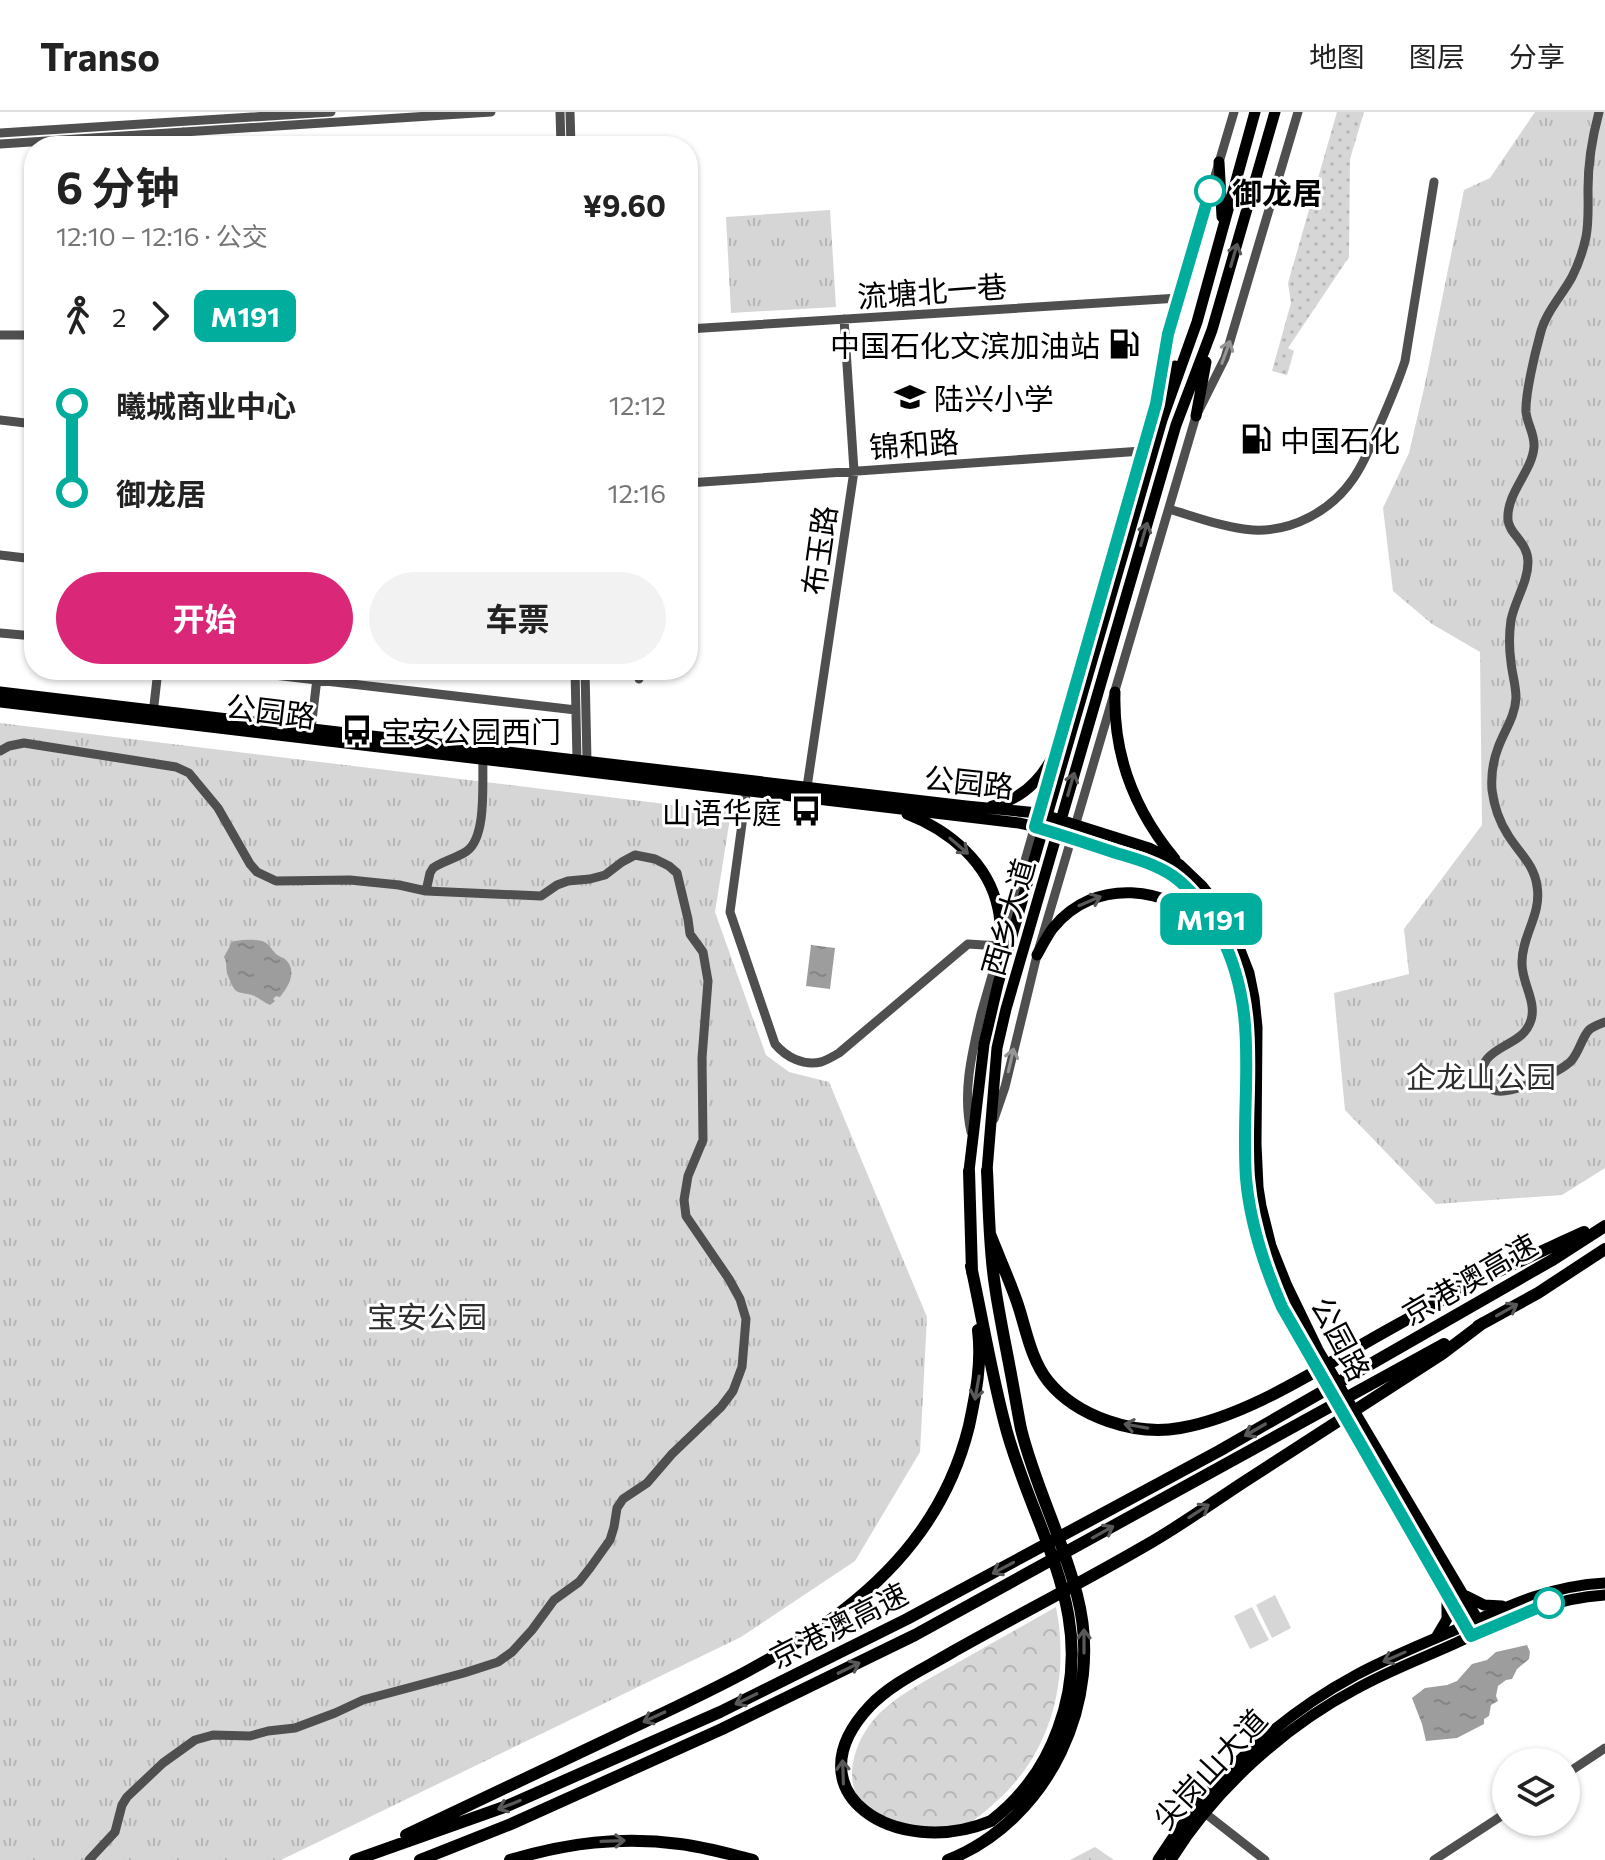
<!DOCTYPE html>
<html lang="zh">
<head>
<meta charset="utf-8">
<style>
  :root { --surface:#fff; --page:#f2f2f2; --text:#222; --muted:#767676; --line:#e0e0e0; --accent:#db2777 }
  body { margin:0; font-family:Commissioner,"Noto Sans SC",sans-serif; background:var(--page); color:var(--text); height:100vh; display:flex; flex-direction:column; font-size:30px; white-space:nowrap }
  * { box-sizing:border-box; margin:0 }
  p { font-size:26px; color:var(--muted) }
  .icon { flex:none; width:44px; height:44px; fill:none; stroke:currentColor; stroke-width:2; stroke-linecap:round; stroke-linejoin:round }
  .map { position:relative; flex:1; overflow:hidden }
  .panel { position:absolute; left:24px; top:24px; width:674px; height:544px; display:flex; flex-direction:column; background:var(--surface); border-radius:32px; box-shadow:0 2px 6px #0004 }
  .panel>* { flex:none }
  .badge { padding:0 16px; border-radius:12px; font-size:28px; line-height:52px }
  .fabs { position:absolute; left:1492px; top:1636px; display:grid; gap:16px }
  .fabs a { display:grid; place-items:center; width:88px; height:88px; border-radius:50%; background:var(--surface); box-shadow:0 2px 6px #0004; font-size:40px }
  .map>.badge { position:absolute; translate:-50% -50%; box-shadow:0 0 0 4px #fff }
  .legs { display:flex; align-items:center; gap:12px; height:88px; padding:0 32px; font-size:26px }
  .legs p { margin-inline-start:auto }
  .headline { display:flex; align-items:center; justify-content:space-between; height:136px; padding:0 32px }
  h1 { font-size:44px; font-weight:700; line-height:60px }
  .action { display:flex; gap:16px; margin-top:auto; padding:16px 32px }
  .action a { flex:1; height:92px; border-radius:48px; background:var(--accent); color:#fff; font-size:32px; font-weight:700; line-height:92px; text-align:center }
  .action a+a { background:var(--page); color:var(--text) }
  ul { padding:0 32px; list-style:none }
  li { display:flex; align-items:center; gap:28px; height:88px; font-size:30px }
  li i { display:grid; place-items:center; width:12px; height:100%; margin:0 10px; background:currentColor }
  li i::after { content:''; width:20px; height:20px; margin:-10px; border:6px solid; border-radius:50%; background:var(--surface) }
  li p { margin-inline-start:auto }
  li:first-child i { background:linear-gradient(#0000 50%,currentColor 0) }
  li:last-child i { background:linear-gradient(currentColor 50%,#0000 0) }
  header { display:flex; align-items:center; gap:48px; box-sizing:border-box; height:112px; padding:0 40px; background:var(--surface); border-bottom:2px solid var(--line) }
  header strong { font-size:38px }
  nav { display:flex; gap:44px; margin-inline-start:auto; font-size:28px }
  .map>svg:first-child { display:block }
  .grass { fill:url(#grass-dots) }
  .forest { fill:url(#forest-crowns) }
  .park { fill:url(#park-tufts) }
  .pitch { fill:#d6d6d6 }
  .water { fill:url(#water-ripples) }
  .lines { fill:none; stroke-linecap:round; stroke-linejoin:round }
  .minor { stroke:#4f4f4f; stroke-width:9 }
  .major { stroke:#000; stroke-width:11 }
  .highway { stroke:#000; stroke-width:12 }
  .oneway { stroke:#595959 }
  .oneway2 { stroke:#959595 }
  .line-1-casing { stroke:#fff; stroke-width:18 }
  .line-1 { stroke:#01ad9c; stroke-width:12 }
  .stop-1-dot { fill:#fff; stroke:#01ad9c; stroke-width:4 }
  .labels { text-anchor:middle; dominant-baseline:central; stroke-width:6; stroke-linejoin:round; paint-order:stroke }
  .stop-label { font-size:30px; font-weight:bold; fill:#000; stroke:#fff; text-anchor:start }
  .street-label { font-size:30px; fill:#000; stroke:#fff }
  .poi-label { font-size:30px; fill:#000; stroke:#fff; text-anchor:start }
  .park-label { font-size:30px; fill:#2d2d2d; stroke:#fff }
</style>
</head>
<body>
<header>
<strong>Transo</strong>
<nav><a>地图</a><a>图层</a><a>分享</a></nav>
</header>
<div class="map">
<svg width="1605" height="1748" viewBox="0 0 1605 1748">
  <defs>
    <pattern id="grass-dots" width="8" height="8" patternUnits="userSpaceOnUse" patternTransform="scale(2)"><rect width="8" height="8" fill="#d6d6d6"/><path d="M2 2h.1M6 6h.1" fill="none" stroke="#b6b6b6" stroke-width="1.8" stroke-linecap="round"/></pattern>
    <pattern id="forest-crowns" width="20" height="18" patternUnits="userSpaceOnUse" patternTransform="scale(2)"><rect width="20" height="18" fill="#d6d6d6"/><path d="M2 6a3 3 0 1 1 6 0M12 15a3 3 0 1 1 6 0" fill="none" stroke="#b6b6b6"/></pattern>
    <pattern id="park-tufts" width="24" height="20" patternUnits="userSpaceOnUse" patternTransform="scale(2)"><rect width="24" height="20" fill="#d6d6d6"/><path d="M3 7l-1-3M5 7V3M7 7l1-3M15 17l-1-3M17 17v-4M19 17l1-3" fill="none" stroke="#b6b6b6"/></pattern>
    <pattern id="water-ripples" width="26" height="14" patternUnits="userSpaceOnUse" patternTransform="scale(2)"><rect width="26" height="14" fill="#9d9d9d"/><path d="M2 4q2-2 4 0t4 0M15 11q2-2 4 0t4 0" fill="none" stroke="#858585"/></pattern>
  </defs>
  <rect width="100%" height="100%" fill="#fff"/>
  <path class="grass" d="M1337 0H1364L1350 47 1349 145 1288 236 1294 239 1287 263 1272 259 1291 191 1288 171Z"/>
  <path class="forest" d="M1056 1495C1070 1566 1052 1639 998 1688 987 1698 975 1709 962 1714 947 1719 929 1720 913 1724 902 1717 869 1699 862 1691 839 1663 860 1618 883 1598 903 1580 927 1568 950 1555 985 1535 1021 1515 1056 1495Z"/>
  <path class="park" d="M1535 0H1605V1056L1562 1083 1436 1092 1345 998 1334 881 1409 862 1404 817 1482 713 1480 540 1432 512 1393 479 1383 396 1409 341 1425 272 1464 78 1490 66Z
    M830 98 836 195 731 201 726 105Z
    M0 611 731 700 715 800 766 943 789 960 829 970 927 1205 920 1340 855 1449 741 1525 281 1748H0Z
    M1095 1735 1114 1748H1070Z"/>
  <path class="pitch" d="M786 156 787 177 748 180 747 159Z
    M1275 1483 1291 1516 1272 1526 1256 1493Z
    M1252 1495 1269 1528 1250 1537 1234 1504Z"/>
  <path class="water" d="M235 829C244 828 254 827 262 829 269 831 271 837 276 842 281 846 282 844 287 849 297 861 288 875 280 885L276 884 273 887 275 889 270 893C264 891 258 885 252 883 235 879 236 883 228 864 225 857 228 852 224 845L232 830Z
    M811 833 835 836 830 877 806 874Z
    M1527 1533 1530 1540 1529 1547 1517 1557 1512 1567 1506 1568 1498 1574 1496 1584 1498 1589 1491 1593 1489 1604 1484 1607V1612L1457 1626 1426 1629 1422 1612 1412 1586 1425 1576 1447 1573 1457 1569 1472 1552 1487 1548 1496 1540Z"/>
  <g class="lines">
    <path class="minor" d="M560 0 561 34
      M570 0 571 34
      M1599 0C1592 26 1588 51 1588 77 1588 94 1589 109 1586 125 1583 139 1578 153 1572 165 1561 185 1545 201 1540 223 1535 241 1525 283 1526 300 1527 312 1535 322 1534 335 1532 360 1506 381 1508 408 1509 422 1528 430 1528 450 1528 470 1515 488 1511 508 1509 522 1509 536 1511 550 1512 562 1516 573 1516 586 1515 605 1504 619 1498 636 1493 649 1491 664 1492 678 1494 694 1499 709 1508 723 1519 741 1534 752 1537 774 1542 802 1522 823 1522 850 1521 870 1537 889 1531 908 1524 931 1500 931 1487 947 1479 957 1483 972 1494 978 1507 985 1561 960 1571 949 1579 941 1582 925 1589 918 1592 915 1600 912 1605 910
      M183 20 184 34
      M0 21 331 0
      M0 32 491 0
      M688 217 1179 186
      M0 223H34
      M0 308 34 312
      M688 371 1142 339
      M1169 397C1196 405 1225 416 1253 418 1292 420 1331 399 1353 367 1365 350 1372 331 1380 312 1389 291 1398 271 1405 249L1434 70
      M0 443 34 447
      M0 521 34 524
      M230 558 576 598
      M575 558 577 648 580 654
      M585 558 587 649 585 653
      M638 558 639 567
      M153 602 158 558
      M311 617 318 558
      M0 639 9 634 24 631 176 655 189 661 218 696 250 752 257 760 276 769 350 768 399 773 426 779 541 784 557 773 568 769 590 767 605 763 622 750 635 743 655 747 669 754 677 761 688 807 690 822 703 840 708 869 702 946 703 1028 688 1064 684 1088 686 1104 729 1167 740 1187 746 1207 742 1255 733 1279 721 1295 672 1342 647 1371 623 1387 617 1396 614 1415 610 1428 590 1456 579 1470 554 1488 532 1518 512 1540 498 1550 464 1561 363 1588 335 1601 295 1616 268 1619 250 1624 213 1623 195 1628 163 1651 127 1685 122 1693 115 1720 89 1748
      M747 675 730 800 775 932C786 945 803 954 821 950 827 948 834 944 839 941L968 832 1000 834
      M807 675 854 359 844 207
      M426 779 430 761 433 756C443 749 457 746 467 739 487 724 482 671 483 647
      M994 1007 1005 975 1037 843 1196 304 1225 246 1298 0
      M971 1020C962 980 972 941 981 902L1156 292 1168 222 1234 0
      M1566 1662 1605 1636
      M1201 1698 1265 1748
      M1434 1748 1506 1701"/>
    <path class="major" d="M1219 50 1222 105
      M1156 292 1175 254
      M1196 304 1206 250
      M0 580 966 694 1038 701 1149 736 1169 746 1180 753 1202 774 1213 788 1233 820 1249 861 1254 886 1257 915 1256 1032 1258 1075 1261 1094 1271 1134 1287 1174 1318 1238 1484 1518
      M1115 580C1113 643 1134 698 1175 747
      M0 590 1019 711C1044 716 1070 726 1094 734 1121 742 1150 748 1173 764 1191 777 1205 796 1216 815 1263 899 1240 974 1246 1064 1248 1099 1256 1133 1269 1165 1288 1213 1319 1257 1345 1302 1388 1376 1430 1450 1471 1524
      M992 694C1024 687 1044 665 1057 636
      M907 702C949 718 989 751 998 797 1001 809 1000 822 1000 834
      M1037 843C1042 834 1047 824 1053 816 1095 764 1168 774 1212 816
      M969 1059 984 932 998 872 1162 308 1197 210 1255 0
      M987 1059 997 936 1006 897 1176 313 1212 218 1275 0
      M1466 1484 1484 1493 1502 1494
      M1437 1524 1447 1507V1484
      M1158 1748C1206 1672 1276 1606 1356 1563 1388 1546 1422 1532 1455 1518 1506 1495 1548 1474 1605 1471
      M1171 1748C1214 1678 1284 1615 1356 1577 1388 1559 1423 1546 1456 1531 1504 1509 1551 1486 1605 1483"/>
    <path class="highway" d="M969 1059 972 1160
      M990 1122C999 1145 1009 1167 1017 1190 1026 1216 1030 1246 1048 1269 1077 1305 1135 1324 1180 1316 1245 1305 1315 1259 1372 1227 1406 1208 1439 1189 1474 1171 1510 1153 1547 1137 1584 1120
      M971 1154C983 1209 992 1266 1007 1320 1036 1423 1100 1506 1058 1617 1045 1653 1022 1685 991 1709 897 1748 788 1681 870 1594 893 1570 926 1556 954 1539 1016 1504 1081 1471 1143 1435 1179 1415 1213 1390 1247 1368 1312 1326 1377 1284 1442 1242L1483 1211
      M1478 1214 1538 1181 1605 1137
      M406 1723C477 1689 548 1655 619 1622 764 1553 927 1485 969 1314 976 1281 982 1251 978 1218
      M355 1748 507 1694 720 1600 907 1507 1219 1339 1554 1147 1605 1114
      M420 1748 511 1712 722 1617 915 1523 1444 1232
      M510 1748C567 1731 621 1724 680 1732 705 1735 729 1742 753 1748
      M948 1748C1049 1708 1105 1588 1077 1483 1063 1427 1035 1374 1021 1317 1017 1297 1014 1277 1010 1257 1005 1230 999 1202 995 1174 989 1136 989 1097 987 1059"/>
  </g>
  <defs><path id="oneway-shaft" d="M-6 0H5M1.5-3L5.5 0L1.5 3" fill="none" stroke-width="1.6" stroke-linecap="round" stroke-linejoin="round" transform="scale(2)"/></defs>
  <g class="oneway">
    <use href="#oneway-shaft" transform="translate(1234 143) rotate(-74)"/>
    <use href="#oneway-shaft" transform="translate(1144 422) rotate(-74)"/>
    <use href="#oneway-shaft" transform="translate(1071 672) rotate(-74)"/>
    <use href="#oneway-shaft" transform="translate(959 734) rotate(41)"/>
    <use href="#oneway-shaft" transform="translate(1090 789) rotate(-23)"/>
    <use href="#oneway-shaft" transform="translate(1507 1198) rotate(-29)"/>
    <use href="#oneway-shaft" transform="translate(977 1276) rotate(100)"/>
    <use href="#oneway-shaft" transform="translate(1136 1314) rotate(-170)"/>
    <use href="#oneway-shaft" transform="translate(1255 1318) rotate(150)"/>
    <use href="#oneway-shaft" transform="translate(1199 1399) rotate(-33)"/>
    <use href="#oneway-shaft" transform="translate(1103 1420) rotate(-29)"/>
    <use href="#oneway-shaft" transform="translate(1003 1456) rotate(152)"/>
    <use href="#oneway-shaft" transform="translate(1084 1529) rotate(-90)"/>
    <use href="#oneway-shaft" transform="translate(1394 1545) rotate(156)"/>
    <use href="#oneway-shaft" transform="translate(849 1556) rotate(-26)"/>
    <use href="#oneway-shaft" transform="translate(746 1587) rotate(154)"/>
    <use href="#oneway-shaft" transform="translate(654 1605) rotate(155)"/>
    <use href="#oneway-shaft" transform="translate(843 1660) rotate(-92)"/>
    <use href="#oneway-shaft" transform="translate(509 1693) rotate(158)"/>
    <use href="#oneway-shaft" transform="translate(613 1729) rotate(-2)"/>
  </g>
  <g class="oneway2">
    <use href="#oneway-shaft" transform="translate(1226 240) rotate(-70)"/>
    <use href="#oneway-shaft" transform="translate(1011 948) rotate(-77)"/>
  </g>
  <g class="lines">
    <g class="line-1-casing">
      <path id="line-1" d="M1210 79 1168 222 1156 292 1035 715C1062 723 1089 732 1116 741 1136 747 1155 752 1173 764 1193 778 1207 799 1219 820 1262 901 1240 980 1246 1066 1250 1112 1264 1154 1282 1195L1471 1524 1549 1491"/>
    </g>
    <use href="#line-1" class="line-1"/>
  </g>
  <defs>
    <g id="fuel-bare" transform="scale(2.4)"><path d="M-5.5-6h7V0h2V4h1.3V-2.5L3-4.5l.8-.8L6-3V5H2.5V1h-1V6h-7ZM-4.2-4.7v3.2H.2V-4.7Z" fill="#000" stroke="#fff" stroke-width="2.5" paint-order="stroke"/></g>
    <g id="school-bare" transform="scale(2.4)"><path d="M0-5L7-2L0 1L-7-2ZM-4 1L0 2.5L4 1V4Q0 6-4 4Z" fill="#000" stroke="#fff" stroke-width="2.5" paint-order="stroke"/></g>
    <g id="bus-bare" transform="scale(2.4)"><path d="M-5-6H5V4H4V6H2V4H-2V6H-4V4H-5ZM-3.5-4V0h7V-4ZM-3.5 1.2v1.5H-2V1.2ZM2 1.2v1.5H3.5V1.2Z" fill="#000" stroke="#fff" stroke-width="2.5" paint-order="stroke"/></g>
  </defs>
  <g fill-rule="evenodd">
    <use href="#fuel-bare" x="1124" y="232"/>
    <use href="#school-bare" x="910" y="285"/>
    <use href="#fuel-bare" x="1256" y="327"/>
    <use href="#bus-bare" x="357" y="618"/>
    <use href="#bus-bare" x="806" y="699"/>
  </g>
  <g class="stop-1-dot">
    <circle cx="1210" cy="79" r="14"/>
    <circle cx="1549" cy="1491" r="14"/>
  </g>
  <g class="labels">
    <g class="stop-label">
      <text x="1232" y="79">御龙居</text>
    </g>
    <g class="street-label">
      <text transform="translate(932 178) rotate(-4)">流塘北一巷</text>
      <text transform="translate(914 331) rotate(-4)">锦和路</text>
      <text transform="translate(818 438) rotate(-82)">布玉路</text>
      <text transform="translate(271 598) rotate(7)">公园路</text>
      <text transform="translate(969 669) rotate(6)">公园路</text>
      <text transform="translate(1007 805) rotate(-74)">西乡大道</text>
      <text transform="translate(1469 1166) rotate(-30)">京港澳高速</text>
      <text transform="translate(1342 1226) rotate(62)">公园路</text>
      <text transform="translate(838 1512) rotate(-27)">京港澳高速</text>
      <text transform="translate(1209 1656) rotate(-47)">尖岗山大道</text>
    </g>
    <g class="poi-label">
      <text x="1100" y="232" text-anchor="end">中国石化文滨加油站</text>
      <text x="934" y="285">陆兴小学</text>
      <text x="1280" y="327">中国石化</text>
      <text x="381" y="618">宝安公园西门</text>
      <text x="782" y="699" text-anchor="end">山语华庭</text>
    </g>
    <g class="park-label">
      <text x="1481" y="963">企龙山公园</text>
      <text x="427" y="1203">宝安公园</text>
    </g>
  </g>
</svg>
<div class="fabs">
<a><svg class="icon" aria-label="layers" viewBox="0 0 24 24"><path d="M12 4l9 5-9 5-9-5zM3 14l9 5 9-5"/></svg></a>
</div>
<b class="badge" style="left:1211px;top:807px;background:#01ad9c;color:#fff">M191</b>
<section class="panel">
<div class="headline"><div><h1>6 分钟</h1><p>12:10 – 12:16 · 公交</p></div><b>¥9.60</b></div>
<div class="legs"><svg class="icon" aria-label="walk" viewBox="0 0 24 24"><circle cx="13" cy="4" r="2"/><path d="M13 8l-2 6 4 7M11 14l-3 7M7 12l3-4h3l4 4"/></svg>2<svg class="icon" aria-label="forward" viewBox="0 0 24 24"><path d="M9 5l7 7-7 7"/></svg><b class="badge" style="background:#01ad9c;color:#fff">M191</b></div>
<ul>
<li><i style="color:#01ad9c"></i><b>曦城商业中心</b><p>12:12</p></li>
<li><i style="color:#01ad9c"></i><b>御龙居</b><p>12:16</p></li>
</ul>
<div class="action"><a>开始</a><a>车票</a></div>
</section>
</div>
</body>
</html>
